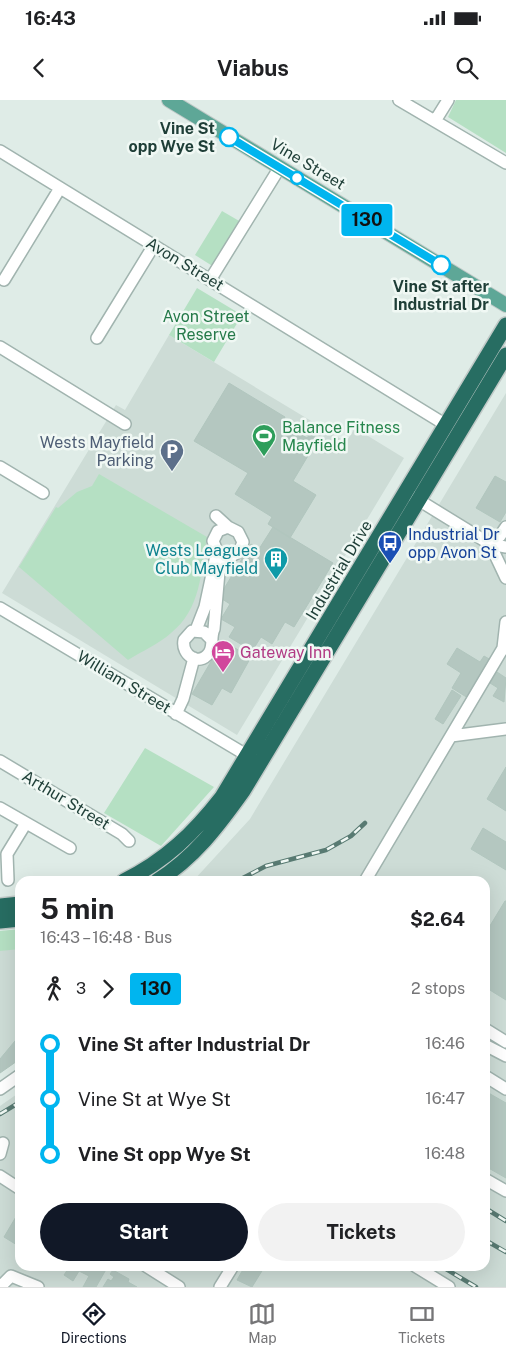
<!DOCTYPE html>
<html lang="en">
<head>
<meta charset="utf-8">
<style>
  :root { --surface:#fff; --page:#f2f2f2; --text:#202124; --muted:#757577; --line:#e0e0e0; --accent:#111827 }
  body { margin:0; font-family:"Public Sans",sans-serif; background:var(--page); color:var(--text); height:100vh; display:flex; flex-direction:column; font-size:19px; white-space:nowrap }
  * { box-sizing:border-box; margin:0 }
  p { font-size:16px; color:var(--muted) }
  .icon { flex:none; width:28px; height:28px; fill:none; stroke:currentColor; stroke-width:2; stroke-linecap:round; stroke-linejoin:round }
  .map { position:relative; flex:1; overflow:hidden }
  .drawer { position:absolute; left:15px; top:776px; width:475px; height:395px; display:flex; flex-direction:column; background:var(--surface); border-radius:15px; box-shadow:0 5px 20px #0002 }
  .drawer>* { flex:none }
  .badge { padding:0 10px; border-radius:4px; font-size:18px; line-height:32px }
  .map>.badge { position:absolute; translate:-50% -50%; box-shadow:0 0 0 2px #fff }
  .legs { display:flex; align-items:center; gap:8px; height:55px; padding:0 25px; font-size:16px }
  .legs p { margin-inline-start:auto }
  .overview { display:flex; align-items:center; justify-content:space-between; height:85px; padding:0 25px }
  h1 { font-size:28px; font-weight:700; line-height:38px }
  .cta { display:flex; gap:10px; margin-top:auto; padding:10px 25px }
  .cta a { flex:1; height:58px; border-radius:30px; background:var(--accent); color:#fff; font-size:20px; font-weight:700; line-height:58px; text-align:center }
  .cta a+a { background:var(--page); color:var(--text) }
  ul { padding:0 25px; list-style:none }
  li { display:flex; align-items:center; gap:18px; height:55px; font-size:19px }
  li i { display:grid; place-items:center; width:8px; height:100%; margin:0 6px; background:currentColor }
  li i::after { content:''; width:12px; height:12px; margin:-6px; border:4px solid; border-radius:50%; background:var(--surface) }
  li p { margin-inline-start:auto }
  li:first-child i { background:linear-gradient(#0000 50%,currentColor 0) }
  li:last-child i { background:linear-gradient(currentColor 50%,#0000 0) }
  .status { display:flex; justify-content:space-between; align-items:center; height:35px; padding:0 25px; background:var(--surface); direction:ltr }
  .status svg { height:14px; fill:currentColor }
  header { display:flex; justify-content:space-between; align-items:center; height:65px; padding:0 25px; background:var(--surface); font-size:22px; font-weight:700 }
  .tabs { display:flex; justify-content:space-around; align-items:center; height:70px; border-top:1px solid var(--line); background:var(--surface); font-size:14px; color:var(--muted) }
  .tabs a { display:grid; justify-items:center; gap:2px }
  .tabs .current { color:var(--accent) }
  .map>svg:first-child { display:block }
  .built { fill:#cddcd6 }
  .green { fill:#b5e0c3 }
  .building { fill:#b4c7c0; stroke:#b1c6be }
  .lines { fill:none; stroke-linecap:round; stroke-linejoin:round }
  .minor-casing { stroke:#a1b4af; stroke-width:14 }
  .major-casing { stroke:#c0c9c7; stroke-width:16 }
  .highway-casing { stroke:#c0c9c7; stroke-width:18 }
  .minor { stroke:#fff; stroke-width:11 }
  .major { stroke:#5ea797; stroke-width:14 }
  .highway { stroke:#276d62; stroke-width:15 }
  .rail-casing { stroke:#587a72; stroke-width:4.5 }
  .rail { stroke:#f0f8f4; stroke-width:2.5; stroke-dasharray:8; stroke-linecap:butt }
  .line-1-casing { stroke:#fff; stroke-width:11 }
  .line-1 { stroke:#00b5ef; stroke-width:8 }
  .stop-1-dot { fill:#fff; stroke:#00b5ef; stroke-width:2.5 }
  .labels { text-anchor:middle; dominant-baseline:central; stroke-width:5; stroke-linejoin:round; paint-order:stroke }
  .stop-label { font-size:16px; font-weight:bold; fill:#1e3e37; stroke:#f0f8f4; text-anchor:end }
  .street-label { font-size:16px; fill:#1e3e37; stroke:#f0f8f4 }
  .park-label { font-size:16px; fill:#247949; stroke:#f0f8f4 }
  .leisure-label { font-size:16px; fill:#27864d; stroke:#f0f8f4; text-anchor:start }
  .service-label { font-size:16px; fill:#4e5e75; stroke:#f0f8f4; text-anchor:end }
  .transit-label { font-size:16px; fill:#164399; stroke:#f0f8f4; text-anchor:start }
  .culture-label { font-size:16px; fill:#0d838f; stroke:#f0f8f4; text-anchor:end }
  .hotel-label { font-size:16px; fill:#b23c85; stroke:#f0f8f4; text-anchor:start }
</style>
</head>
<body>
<div class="status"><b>16:43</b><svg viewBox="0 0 49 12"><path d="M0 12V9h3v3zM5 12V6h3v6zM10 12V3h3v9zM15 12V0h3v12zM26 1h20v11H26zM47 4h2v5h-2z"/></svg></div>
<header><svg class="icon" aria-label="back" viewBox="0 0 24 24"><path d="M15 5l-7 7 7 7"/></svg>Viabus<svg class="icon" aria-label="search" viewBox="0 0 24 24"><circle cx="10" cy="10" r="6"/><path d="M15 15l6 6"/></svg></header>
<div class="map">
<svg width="506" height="1187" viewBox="0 0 506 1187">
  <rect width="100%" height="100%" fill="#dfece7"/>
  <path class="built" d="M169 235 346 342 355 328 404 358 237 635 2 493 116 305 125 310Z
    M506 293V1187H0V1006L20 992V1166H485V781H193L250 719Z
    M20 847V959L0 973V849Z"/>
  <path class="green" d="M456 0H506V53L448 17Z
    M222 111 241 122 214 167 195 155Z
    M197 188 242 215 214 262 169 235Z
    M99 374 207 437C201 472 201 509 171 533 159 544 142 551 128 560L19 467 56 407 58 408 77 392 92 386Z
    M145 648 214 687 161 746 104 713Z
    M20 829V849L0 851V831Z"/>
  <path class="building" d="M229 283 285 317 282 323 307 338 310 334 318 339 293 381 316 395 290 438 268 424 272 417 235 394 248 373 194 341Z
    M495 376 506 382V412L500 422 476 408Z
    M273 427 333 463 294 527 285 522 272 544 261 537 252 551 229 537 235 527 221 519 230 504 219 497 251 444 259 449Z
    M233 547 251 557 231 593 222 588 212 605 192 594 216 553 226 558Z
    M457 548 480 562 484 556 491 560 468 598 452 588 461 573 447 564Z
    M497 572 506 578 504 602 493 596 498 588 490 583Z
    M452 590 461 596 443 624 435 619Z
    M506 667V711L487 699Z
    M483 728 506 742V770L471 749Z
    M505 801H506V900L485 887V834Z
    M20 935V959L0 973V959Z
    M485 991 506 1003V1078L485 1066Z
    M20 1110V1141L17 1145 4 1137Z
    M70 1166H108L96 1187H83L89 1176 79 1171 73 1181 64 1175Z
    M245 1166H265L252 1187 237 1180Z
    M113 1170 129 1179 128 1182 137 1187H103L108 1179 111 1181 114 1177 110 1174Z"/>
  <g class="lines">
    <g class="minor-casing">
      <path id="minor" d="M399 0 506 63
        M435 21 448 0
        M0 51 446 325
        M4 180 60 88
        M210 180 280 67
        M97 238 154 145
        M0 247 125 324
        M0 367 43 393
        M412 396 490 444 506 447
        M216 416 228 427
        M506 427 500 436 490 444 506 478
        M0 508 248 656
        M196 530 205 507 217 451
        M210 538 204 532 192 531 184 540C181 555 199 567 209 553 214 546 210 537 214 529L219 472 229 457 239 452 243 442 238 432 228 427 218 431 213 441 217 451 229 457
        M505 549 503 548 506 522
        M176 614 183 599 194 558
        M451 636 506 629
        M0 661 122 734 129 741
        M0 708 70 748
        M8 780 7 754 26 723
        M365 781 506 543
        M485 929 506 942
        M485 945 506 956
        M485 976 506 989
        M0 989 20 975
        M0 1054 3 1043
        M0 1076 20 1089
        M485 1079 506 1091
        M146 1166 179 1187
        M415 1166 449 1187
        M0 1187 11 1176 38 1187
        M220 1187 233 1166"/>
    </g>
    <g class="major-casing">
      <path id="major" d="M169 0 506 205"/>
    </g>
    <g class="highway-casing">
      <path id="highway" d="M124 781C165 761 194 733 222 697L506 225
        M157 781C194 758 218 726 243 691L506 255
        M0 806 20 804
        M0 821 20 819"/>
    </g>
    <use href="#minor" class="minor"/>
    <use href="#major" class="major"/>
    <use href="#highway" class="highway"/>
    <g class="rail-casing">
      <path id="rail" d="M237 781 266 766 326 750 351 736 365 723
        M0 1014 20 1002
        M485 1108 506 1121
        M485 1140 506 1152
        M441 1166 476 1187"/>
    </g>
    <use href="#rail" class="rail"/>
  </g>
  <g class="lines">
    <g class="line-1-casing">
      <path id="line-1" d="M229 37 441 165"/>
    </g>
    <use href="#line-1" class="line-1"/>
  </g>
  <defs>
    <g id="stadium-pin" transform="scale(1.25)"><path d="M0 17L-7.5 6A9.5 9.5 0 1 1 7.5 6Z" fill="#2e9e5b" stroke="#f0f8f4"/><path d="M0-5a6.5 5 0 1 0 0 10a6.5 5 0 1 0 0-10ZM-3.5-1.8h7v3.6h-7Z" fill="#fff"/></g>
    <g id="parking-pin" transform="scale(1.25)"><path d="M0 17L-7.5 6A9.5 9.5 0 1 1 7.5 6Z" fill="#5c6f8a" stroke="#f0f8f4"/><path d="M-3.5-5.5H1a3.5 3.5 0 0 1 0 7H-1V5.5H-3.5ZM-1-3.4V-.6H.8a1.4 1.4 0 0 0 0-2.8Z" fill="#fff"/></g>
    <g id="bus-pin" transform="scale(1.25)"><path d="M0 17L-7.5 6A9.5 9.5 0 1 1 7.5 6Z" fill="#1a4fb4" stroke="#f0f8f4"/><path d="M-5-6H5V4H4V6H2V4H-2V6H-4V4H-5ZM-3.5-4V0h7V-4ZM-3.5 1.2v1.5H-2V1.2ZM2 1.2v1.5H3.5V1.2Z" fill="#fff"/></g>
    <g id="building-pin" transform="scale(1.25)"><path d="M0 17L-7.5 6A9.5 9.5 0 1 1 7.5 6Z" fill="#0f9aa8" stroke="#f0f8f4"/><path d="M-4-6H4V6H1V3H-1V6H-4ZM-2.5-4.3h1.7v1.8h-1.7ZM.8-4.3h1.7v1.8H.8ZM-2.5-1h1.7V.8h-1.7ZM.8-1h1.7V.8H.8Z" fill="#fff"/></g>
    <g id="hotel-pin" transform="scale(1.25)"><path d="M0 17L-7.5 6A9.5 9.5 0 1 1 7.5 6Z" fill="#d1479c" stroke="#f0f8f4"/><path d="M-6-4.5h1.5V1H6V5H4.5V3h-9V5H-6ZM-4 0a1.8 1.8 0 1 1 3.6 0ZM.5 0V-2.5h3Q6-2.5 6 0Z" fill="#fff"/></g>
  </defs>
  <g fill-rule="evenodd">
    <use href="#stadium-pin" x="264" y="336"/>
    <use href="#parking-pin" x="172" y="351"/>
    <use href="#bus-pin" x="390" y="443"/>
    <use href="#building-pin" x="276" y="459"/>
    <use href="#hotel-pin" x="223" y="552"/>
  </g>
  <g class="stop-1-dot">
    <circle cx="229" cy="37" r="9"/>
    <circle cx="297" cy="78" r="6"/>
    <circle cx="441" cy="165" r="9"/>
  </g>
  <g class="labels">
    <g class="stop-label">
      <text x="215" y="28">Vine St<tspan x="215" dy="18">opp Wye St</tspan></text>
      <text x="441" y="186" text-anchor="middle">Vine St after<tspan x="441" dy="18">Industrial Dr</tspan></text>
    </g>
    <g class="street-label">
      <text transform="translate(308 64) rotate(31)">Vine Street</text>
      <text transform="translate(185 164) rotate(31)">Avon Street</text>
      <text transform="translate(339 470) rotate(-59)">Industrial Drive</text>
      <text transform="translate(124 582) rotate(31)">William Street</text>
      <text transform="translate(66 700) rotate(31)">Arthur Street</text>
    </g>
    <g class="park-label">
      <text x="206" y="216">Avon Street<tspan x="206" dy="18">Reserve</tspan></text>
    </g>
    <g class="leisure-label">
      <text x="282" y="327">Balance Fitness<tspan x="282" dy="18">Mayfield</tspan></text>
    </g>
    <g class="service-label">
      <text x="154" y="342">Wests Mayfield<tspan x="154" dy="18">Parking</tspan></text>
    </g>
    <g class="transit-label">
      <text x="408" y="434">Industrial Dr<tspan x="408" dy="18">opp Avon St</tspan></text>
    </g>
    <g class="culture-label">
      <text x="258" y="450">Wests Leagues<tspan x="258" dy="18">Club Mayfield</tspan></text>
    </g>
    <g class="hotel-label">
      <text x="240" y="552">Gateway Inn</text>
    </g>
  </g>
</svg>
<b class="badge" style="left:367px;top:120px;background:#00b5ef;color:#111">130</b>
<section class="drawer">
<div class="overview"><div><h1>5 min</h1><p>16:43 – 16:48 · Bus</p></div><b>$2.64</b></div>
<div class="legs"><svg class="icon" aria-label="walk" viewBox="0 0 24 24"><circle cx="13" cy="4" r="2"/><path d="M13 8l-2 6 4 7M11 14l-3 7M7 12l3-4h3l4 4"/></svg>3<svg class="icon" aria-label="forward" viewBox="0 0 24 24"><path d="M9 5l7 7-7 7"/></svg><b class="badge" style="background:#00b5ef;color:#111">130</b><p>2 stops</p></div>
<ul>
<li><i style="color:#00b5ef"></i><b>Vine St after Industrial Dr</b><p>16:46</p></li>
<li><i style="color:#00b5ef"></i><span>Vine St at Wye St</span><p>16:47</p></li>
<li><i style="color:#00b5ef"></i><b>Vine St opp Wye St</b><p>16:48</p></li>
</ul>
<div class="cta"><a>Start</a><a>Tickets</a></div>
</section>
</div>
<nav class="tabs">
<a class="current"><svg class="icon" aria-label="directions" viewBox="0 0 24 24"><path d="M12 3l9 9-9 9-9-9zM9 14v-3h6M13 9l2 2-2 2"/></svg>Directions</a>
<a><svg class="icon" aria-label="map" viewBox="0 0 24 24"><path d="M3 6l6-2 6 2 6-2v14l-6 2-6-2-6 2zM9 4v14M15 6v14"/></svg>Map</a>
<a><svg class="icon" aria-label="tickets" viewBox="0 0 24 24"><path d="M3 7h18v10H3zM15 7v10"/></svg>Tickets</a>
</nav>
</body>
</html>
